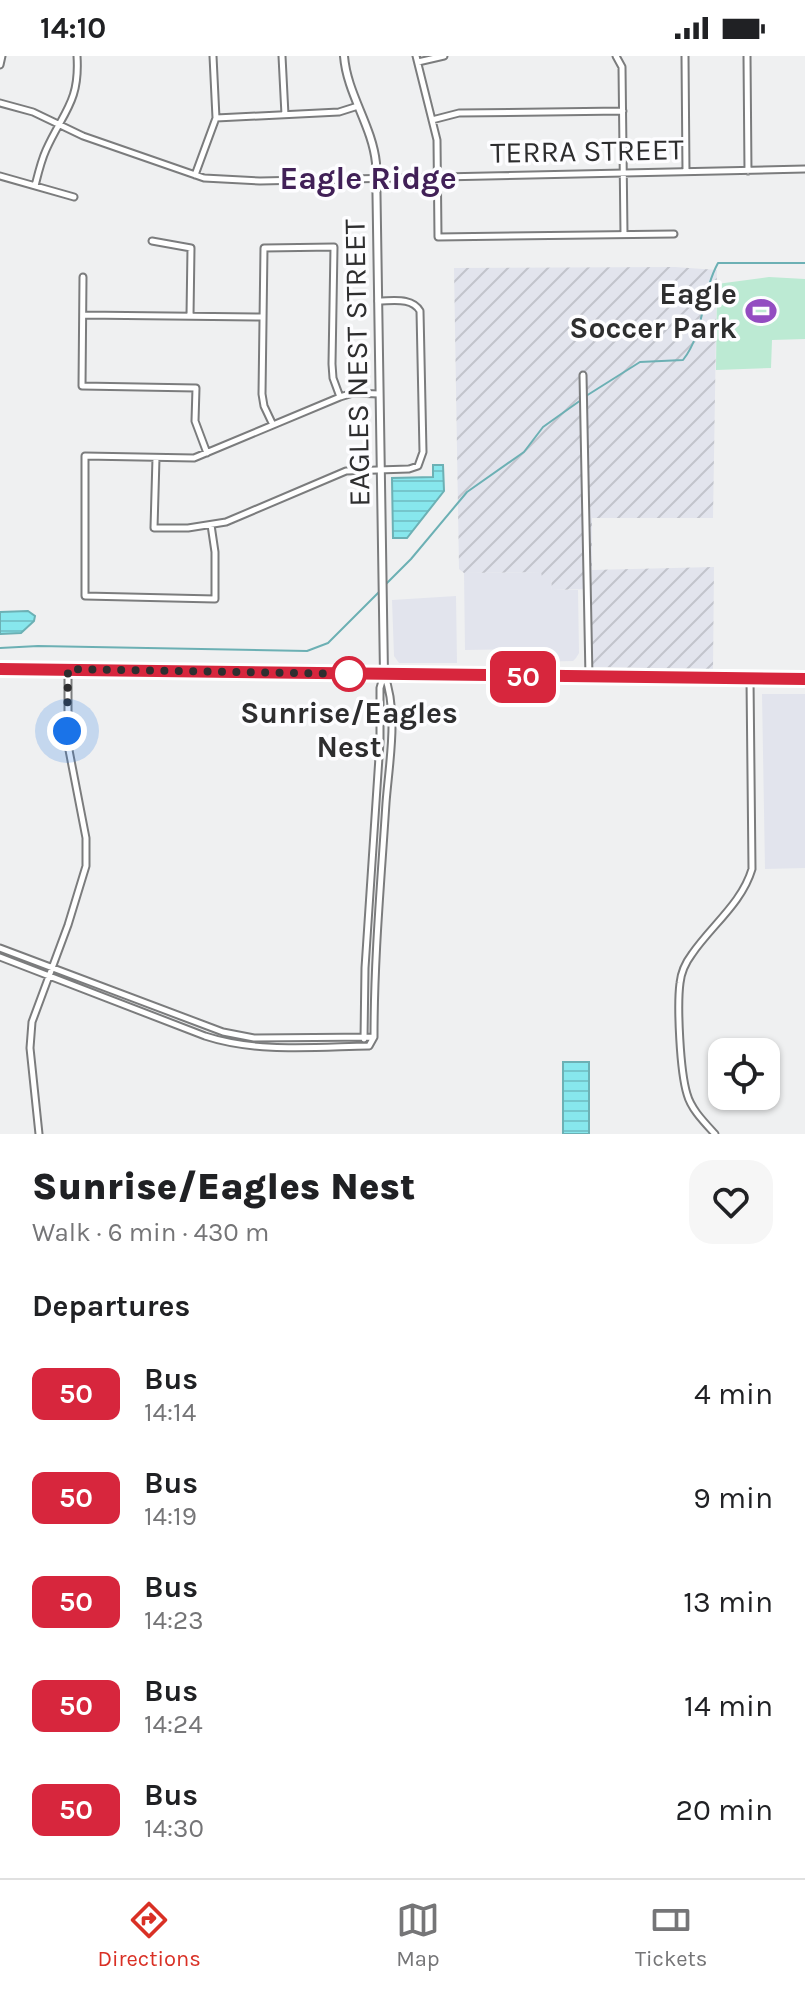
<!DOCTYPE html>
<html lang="en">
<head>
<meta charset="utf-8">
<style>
  :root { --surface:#fff; --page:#f6f6f6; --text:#202124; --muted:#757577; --line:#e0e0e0; --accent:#d93025 }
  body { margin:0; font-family:Karla,sans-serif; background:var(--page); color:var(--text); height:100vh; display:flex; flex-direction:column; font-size:30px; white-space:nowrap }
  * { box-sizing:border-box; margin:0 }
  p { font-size:26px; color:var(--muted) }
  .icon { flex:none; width:44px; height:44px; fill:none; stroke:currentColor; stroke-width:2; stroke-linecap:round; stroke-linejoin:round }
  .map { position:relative; height:1078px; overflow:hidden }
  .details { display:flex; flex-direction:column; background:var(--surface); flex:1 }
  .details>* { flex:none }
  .badge { padding:0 16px; border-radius:12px; font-size:28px; line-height:52px }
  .tools { position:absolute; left:708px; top:982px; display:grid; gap:16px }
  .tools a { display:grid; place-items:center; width:72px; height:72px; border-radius:16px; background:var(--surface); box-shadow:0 2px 6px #0004; font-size:40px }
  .you { position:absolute; width:40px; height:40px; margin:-20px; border:6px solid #fff; border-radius:50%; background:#1a73e8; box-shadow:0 0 0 12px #1a73e833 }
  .map>.badge { position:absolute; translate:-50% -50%; box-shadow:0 0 0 4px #fff }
  h2 { padding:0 32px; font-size:30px; line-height:72px }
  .round { display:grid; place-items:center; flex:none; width:84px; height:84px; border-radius:24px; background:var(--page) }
  .headline { display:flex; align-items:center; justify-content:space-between; height:136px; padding:0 32px }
  h1 { font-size:38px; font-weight:800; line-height:60px }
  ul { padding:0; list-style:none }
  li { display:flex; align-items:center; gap:24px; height:104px; padding:0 32px }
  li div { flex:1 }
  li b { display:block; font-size:30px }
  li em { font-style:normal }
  li .badge { min-width:88px; font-weight:700; text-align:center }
  .status { display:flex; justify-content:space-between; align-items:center; height:56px; padding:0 40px; background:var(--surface); direction:ltr }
  .status svg { height:22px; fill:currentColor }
  .dock { display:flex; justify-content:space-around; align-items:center; height:112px; border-top:2px solid var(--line); background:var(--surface); font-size:22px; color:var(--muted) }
  .dock a { display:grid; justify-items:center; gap:4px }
  .dock .on { color:var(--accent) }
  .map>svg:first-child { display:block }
  .built { fill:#e2e4ed }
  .industrial { fill:url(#industrial-furrows) }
  .grass { fill:#bcead3 }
  .water { fill:url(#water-rules); stroke:#6cb0b4; stroke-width:2 }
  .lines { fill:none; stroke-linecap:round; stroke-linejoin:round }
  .stream { stroke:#6cb0b4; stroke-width:2 }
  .minor-casing { stroke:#7b7c7d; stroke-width:9 }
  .tertiary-casing { stroke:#7b7c7d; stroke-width:10 }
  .secondary-casing { stroke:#7b7c7d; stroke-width:11 }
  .minor { stroke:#fff; stroke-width:5 }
  .tertiary { stroke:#fff; stroke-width:6 }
  .secondary { stroke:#fff; stroke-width:7 }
  .line-casing { stroke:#fff; stroke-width:18 }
  .line { stroke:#d7263d; stroke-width:12 }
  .walk { stroke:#2e2e2f; stroke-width:8; stroke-dasharray:0 14.4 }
  .stop-dot { fill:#fff; stroke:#d7263d; stroke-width:4 }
  .labels { text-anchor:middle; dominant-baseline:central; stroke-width:7; stroke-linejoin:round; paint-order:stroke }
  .street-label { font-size:30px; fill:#2e2e2f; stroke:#fdfdff }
  .poi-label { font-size:30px; font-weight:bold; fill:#2e2e2f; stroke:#fdfdff; text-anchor:end }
  .stop-label { font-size:30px; font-weight:bold; fill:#2e2e2f; stroke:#fdfdff }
  .neighbourhood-label { font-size:32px; font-weight:bold; fill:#412057; stroke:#fdfdff }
</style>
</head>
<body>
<div class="status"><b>14:10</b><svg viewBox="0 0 49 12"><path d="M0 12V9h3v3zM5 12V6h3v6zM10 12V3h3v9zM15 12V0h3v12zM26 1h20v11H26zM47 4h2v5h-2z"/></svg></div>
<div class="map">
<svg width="805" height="1078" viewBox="0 0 805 1078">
  <defs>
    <pattern id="industrial-furrows" width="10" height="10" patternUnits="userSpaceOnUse" patternTransform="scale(2)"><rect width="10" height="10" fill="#e2e4ed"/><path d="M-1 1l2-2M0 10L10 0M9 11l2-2" fill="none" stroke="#c2c4cc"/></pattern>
    <pattern id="water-rules" width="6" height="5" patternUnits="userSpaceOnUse" patternTransform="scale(2)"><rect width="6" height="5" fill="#87e7ed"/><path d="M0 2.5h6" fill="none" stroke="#75c6cc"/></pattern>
  </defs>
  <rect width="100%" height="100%" fill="#eff0f1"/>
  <path class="built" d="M542 516 551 520 552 534H578L579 597 576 602 573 605 526 606 525 593 465 594 464 517Z
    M456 540 457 607H399L394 600 392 544Z
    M762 638H805V812L765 813Z"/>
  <path class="industrial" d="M675 211 717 214 713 462H592V514L714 511 713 613 592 611 591 533 552 534 551 521H542L541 516 464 517 459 513 454 212Z"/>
  <path class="grass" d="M769 221 805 223V283L772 284 771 312 716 314 717 228Z"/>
  <path class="water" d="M433 409H443L444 435 407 482H393L392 422 433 421Z
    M28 555 35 560 34 565 21 577 0 578V556Z
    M563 1006H589V1078H563Z"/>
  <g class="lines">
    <path class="stream" d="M586 340 640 306 683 304C705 276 701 238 718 207H805
      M384 530 411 503 467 436 524 396 543 371 581 344
      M0 592 38 590 307 595 328 587 380 535"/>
    <g class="minor-casing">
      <path id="minor" d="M282 0 285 59
        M416 0 437 84 438 181 674 178
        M616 0 622 11 624 178
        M685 0 686 115
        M747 0 748 115
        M418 6 444 0
        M0 9 2 0
        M0 47 33 56 83 80 204 122 260 125 805 113
        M216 62 339 56 358 50
        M432 64 459 57 623 55
        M195 119 216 62 213 0
        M0 120 74 141
        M35 130C38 118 41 105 46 94 63 56 80 46 77 0
        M152 185 191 192 190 260
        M83 221 82 330 196 332 195 365 207 397
        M83 259 262 261
        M583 319 589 621
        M273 369 264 350 262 338 264 192 334 191 332 308 333 322 340 341
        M156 402 154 472H188L226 466 346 415 409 413 418 410 423 396 420 255C412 241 393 245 378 245
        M211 469 215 496V543L85 540V400L194 402 340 341 353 337 379 338
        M0 892 223 976 254 982 374 981
        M0 901 205 980C257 997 315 991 369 990
        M364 983 365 912 380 686V632L384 618
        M369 990 374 981C374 903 381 825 386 747 389 707 399 656 384 618
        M39 1078 30 992 32 966 68 869 86 810V782L68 689V613
        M715 1078C704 1066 691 1053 687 1038 680 1015 677 950 680 927 681 917 686 906 692 898 711 870 742 847 752 813L750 623"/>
    </g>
    <g class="tertiary-casing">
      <path id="tertiary" d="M344 0C347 38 372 69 376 107L384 618"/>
    </g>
    <g class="secondary-casing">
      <path id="secondary" d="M0 613 805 623"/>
    </g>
    <use href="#minor" class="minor"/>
    <use href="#tertiary" class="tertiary"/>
    <use href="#secondary" class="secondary"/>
  </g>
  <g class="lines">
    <g class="line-casing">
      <path id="line" d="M0 613 805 623"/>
    </g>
    <use href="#line" class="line"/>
    <path class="walk" d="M67 675 68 613 349 618"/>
  </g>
  <defs>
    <g id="stadium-bare" transform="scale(2.4)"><path d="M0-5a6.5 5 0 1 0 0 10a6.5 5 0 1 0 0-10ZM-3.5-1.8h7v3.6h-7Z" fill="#934dc1" stroke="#fdfdff" stroke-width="2.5" paint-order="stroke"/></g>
  </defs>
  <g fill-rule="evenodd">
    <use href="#stadium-bare" x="761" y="255"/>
  </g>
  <circle class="stop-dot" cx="349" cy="618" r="16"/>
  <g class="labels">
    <g class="street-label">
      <text transform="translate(587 95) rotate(-1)">TERRA STREET</text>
      <text transform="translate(357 307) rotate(-91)">EAGLES NEST STREET</text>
    </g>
    <g class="poi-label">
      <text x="737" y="238">Eagle<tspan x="737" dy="34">Soccer Park</tspan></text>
    </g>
    <g class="stop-label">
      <text x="349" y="657">Sunrise/Eagles<tspan x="349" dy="34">Nest</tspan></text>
    </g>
    <g class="neighbourhood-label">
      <text x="368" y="122">Eagle Ridge</text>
    </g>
  </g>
</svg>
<div class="tools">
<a><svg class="icon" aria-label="locate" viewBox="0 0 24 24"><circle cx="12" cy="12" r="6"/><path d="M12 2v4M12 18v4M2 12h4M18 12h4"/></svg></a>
</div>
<div class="you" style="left:67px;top:675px"></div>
<b class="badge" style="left:523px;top:621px;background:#d7263d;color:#fff">50</b>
</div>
<section class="details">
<div class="headline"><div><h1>Sunrise/Eagles Nest</h1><p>Walk · 6 min · 430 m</p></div><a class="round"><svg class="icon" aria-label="heart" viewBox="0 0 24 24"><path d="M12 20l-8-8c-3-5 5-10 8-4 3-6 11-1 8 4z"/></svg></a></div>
<h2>Departures</h2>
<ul>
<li><span class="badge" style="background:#d7263d;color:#fff">50</span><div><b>Bus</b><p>14:14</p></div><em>4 min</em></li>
<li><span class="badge" style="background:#d7263d;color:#fff">50</span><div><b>Bus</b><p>14:19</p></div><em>9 min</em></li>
<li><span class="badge" style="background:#d7263d;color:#fff">50</span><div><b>Bus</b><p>14:23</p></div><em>13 min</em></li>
<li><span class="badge" style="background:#d7263d;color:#fff">50</span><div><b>Bus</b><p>14:24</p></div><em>14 min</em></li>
<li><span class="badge" style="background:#d7263d;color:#fff">50</span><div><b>Bus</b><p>14:30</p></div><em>20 min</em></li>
</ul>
</section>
<nav class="dock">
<a class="on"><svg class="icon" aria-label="directions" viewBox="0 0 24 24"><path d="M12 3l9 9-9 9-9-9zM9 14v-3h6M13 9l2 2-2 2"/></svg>Directions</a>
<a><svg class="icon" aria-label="map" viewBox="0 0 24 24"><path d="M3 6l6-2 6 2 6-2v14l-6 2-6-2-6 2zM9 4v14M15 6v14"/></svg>Map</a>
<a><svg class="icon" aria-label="tickets" viewBox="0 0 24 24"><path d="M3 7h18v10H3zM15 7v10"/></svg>Tickets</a>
</nav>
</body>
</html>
